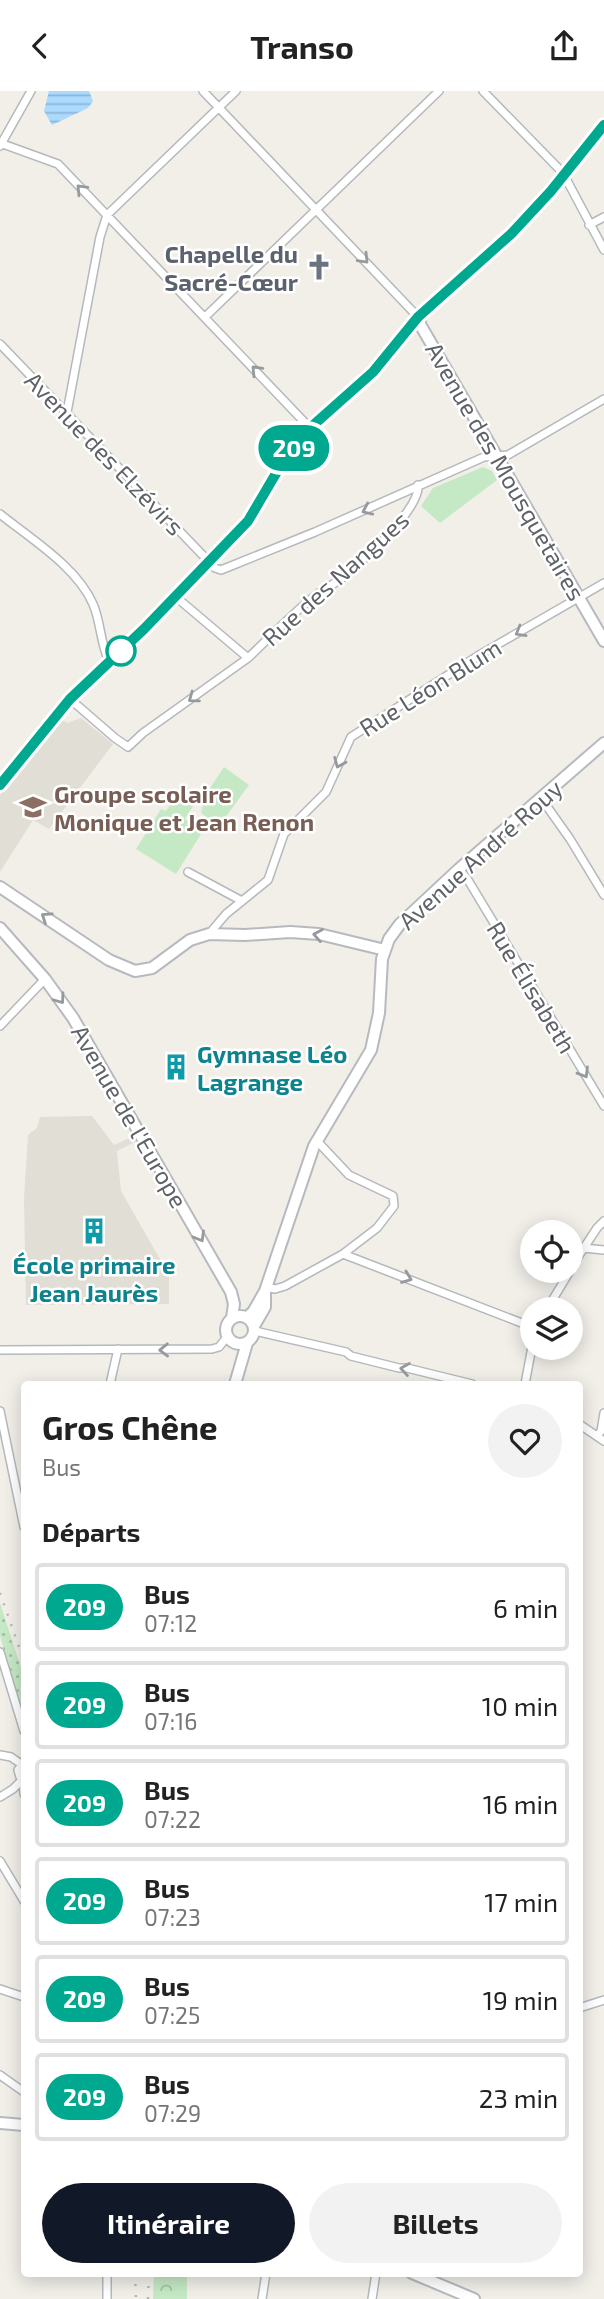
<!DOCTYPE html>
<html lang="fr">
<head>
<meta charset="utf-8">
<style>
  :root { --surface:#fff; --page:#f2f2f2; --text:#222; --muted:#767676; --line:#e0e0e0; --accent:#111827 }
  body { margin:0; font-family:"Exo 2",sans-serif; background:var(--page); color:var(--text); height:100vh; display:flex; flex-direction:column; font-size:26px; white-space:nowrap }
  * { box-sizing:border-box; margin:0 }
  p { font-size:23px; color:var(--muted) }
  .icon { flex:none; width:38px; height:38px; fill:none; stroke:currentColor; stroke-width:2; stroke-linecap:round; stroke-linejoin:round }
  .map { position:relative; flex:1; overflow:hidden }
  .panel { position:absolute; left:21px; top:1290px; width:562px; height:896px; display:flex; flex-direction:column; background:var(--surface); border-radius:7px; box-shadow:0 4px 18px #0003 }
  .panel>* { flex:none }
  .badge { padding:0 14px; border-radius:23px; font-size:24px; line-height:46px }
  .fabs { position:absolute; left:520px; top:1129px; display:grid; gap:14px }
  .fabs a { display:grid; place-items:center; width:63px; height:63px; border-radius:50%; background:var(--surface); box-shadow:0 4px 18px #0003; font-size:35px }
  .map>.badge { position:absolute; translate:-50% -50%; box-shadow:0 0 0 4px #fff }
  h2 { padding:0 21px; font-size:26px; line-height:63px }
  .round { display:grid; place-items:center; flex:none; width:74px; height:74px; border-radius:37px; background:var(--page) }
  .head { display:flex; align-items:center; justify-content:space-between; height:119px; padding:0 21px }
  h1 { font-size:33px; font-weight:700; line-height:52px }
  .primary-button { display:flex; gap:14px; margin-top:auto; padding:14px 21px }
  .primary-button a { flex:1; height:80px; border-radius:42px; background:var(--accent); color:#fff; font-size:28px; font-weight:700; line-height:80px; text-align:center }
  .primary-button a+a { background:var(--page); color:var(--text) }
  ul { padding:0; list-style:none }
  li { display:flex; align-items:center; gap:21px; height:88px; margin:0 14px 10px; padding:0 7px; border:4px solid var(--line); border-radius:7px }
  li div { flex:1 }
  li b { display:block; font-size:26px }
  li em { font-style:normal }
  li .badge { min-width:77px; font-weight:700; text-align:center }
  header { display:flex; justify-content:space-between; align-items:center; height:91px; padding:0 21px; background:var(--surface); font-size:32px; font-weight:700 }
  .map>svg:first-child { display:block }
  .education { fill:#e1ded6 }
  .grass { fill:url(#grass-dots) }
  .forest { fill:url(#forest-crowns) }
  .park { fill:#c5e8c5 }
  .water { fill:url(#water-rules) }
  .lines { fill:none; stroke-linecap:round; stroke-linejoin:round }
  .street-casing { stroke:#b5b8bc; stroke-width:10 }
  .secondary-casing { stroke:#b6babf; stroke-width:14 }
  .street { stroke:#fff; stroke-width:7 }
  .secondary { stroke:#fff; stroke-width:10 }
  .rail { stroke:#b6b7b8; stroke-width:2.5; stroke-dasharray:2 9; stroke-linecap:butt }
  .oneway { stroke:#979a9d }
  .line-casing { stroke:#fff; stroke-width:16 }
  .line { stroke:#00a88f; stroke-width:10 }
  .stop-dot { fill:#fff; stroke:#00a88f; stroke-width:3.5 }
  .labels { text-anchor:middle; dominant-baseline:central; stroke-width:5; stroke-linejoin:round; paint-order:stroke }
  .worship-label { font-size:24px; font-weight:bold; fill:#5b616d; stroke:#fff; text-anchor:end }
  .street-label { font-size:24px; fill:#5f6368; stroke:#fff }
  .education-label { font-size:24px; font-weight:bold; fill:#785e54; stroke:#fff; text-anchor:start }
  .culture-label { font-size:24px; font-weight:bold; fill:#0d838f; stroke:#fff; text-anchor:start }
</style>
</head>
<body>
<header><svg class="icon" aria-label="back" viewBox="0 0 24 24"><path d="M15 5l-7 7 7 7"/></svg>Transo<svg class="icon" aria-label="share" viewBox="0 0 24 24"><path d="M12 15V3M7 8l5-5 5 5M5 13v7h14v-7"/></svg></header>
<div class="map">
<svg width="604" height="2208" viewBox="0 0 604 2208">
  <defs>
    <pattern id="grass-dots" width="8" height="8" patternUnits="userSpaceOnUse" patternTransform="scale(1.75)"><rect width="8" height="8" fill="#c5e8c5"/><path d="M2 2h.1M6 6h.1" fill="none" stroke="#a3c0a4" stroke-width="1.8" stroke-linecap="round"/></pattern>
    <pattern id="forest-crowns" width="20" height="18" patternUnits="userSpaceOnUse" patternTransform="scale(1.75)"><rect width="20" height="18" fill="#c5e8c5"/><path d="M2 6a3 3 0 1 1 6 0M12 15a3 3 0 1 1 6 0" fill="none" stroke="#a3c0a4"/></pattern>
    <pattern id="water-rules" width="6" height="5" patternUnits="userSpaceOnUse" patternTransform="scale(1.75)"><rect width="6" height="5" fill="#aadaff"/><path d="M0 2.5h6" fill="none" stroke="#8eb4d2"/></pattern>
  </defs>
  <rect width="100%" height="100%" fill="#f1efe8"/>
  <path class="education" d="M81 627 113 653 49 738 33 729 0 781V704L61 628 67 632Z
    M92 1025 114 1054 134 1045 137 1050 117 1060 121 1100 169 1184V1213L26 1214 24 1107 28 1044 37 1037 40 1026Z"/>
  <path class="grass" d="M0 1512 24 1586V1628L0 1545Z"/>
  <path class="forest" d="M154 2182H187V2208H153Z"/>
  <path class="park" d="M483 376 492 380 497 389 440 432 421 415 433 397Z
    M224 676 249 694 219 735 201 722 206 703Z
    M183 694 199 705 185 728 203 740 176 783 136 758 161 718 166 720Z"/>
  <path class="water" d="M49 0H89L93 10 88 17 52 34 44 20Z"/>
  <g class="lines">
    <g class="street-casing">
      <path id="street" d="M203 0 418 226
        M483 0 563 82 604 159
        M0 52 58 73 310 337
        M0 55 31 0
        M589 134 604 126
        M205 226 439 0
        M0 253 215 477 221 479 315 441 484 366 508 364 604 308
        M67 321 100 146 107 124 236 0
        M0 423C31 448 77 476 93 513 101 531 100 552 109 570
        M176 506 248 567C269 547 289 526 311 508 322 499 335 493 346 484 364 469 421 417 418 394
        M70 608 115 647 128 656 143 642 248 567
        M541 707 570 748 604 804
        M459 778 468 789 604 1015
        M188 781 242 810
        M209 843 226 823 268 789 284 743 326 701 351 646 481 563 604 492
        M0 935 45 888
        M583 1157 604 1159
        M343 1163 532 1236
        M570 1178 597 1137 604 1130
        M266 1196 275 1198 285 1195 343 1163 377 1137 394 1115 393 1105 349 1084 317 1050
        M547 1218 570 1180
        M255 1240 346 1261 351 1265 399 1277H407L472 1293
        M0 1259 212 1258 219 1256 227 1246
        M110 1293 118 1258
        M525 1293 532 1256
        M0 1320 24 1436
        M579 1333 604 1350
        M597 1345 601 1340 604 1322
        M0 1561 24 1640
        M0 1664 11 1666 21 1673
        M23 1688 24 1703
        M24 1689 20 1686 18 1679 24 1670
        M0 1706 13 1698 23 1688
        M0 1770 24 1810
        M0 1898 24 1906
        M579 1917 604 1909
        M0 1984 24 2001
        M107 2208V2182
        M262 2208 266 2182
        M372 2208 376 2182"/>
    </g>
    <g class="secondary-casing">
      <path id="secondary" d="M418 226 421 235 604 550
        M0 694 70 608 127 555 248 430 278 379 310 337 373 280 418 226 511 143 550 100 604 34
        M0 796 109 869 135 880 152 877 190 849 209 843 245 844 290 841 319 843 385 859
        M0 837 45 888 73 927 231 1201 234 1213 232 1227
        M226 1239a14 14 0 1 1 28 0a14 14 0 1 1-28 0Z
        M247 1226 253 1221 265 1200 314 1055 371 959 379 922 382 868 389 848 400 833 459 778 604 652
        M254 1235 265 1216V1200
        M235 1293 247 1252
        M0 2032 24 2034
        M412 2182 474 2208"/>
    </g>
    <use href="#street" class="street"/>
    <use href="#secondary" class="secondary"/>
    <path class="rail" d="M0 1502 24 1570
      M135 2182 136 2208
      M148 2208 149 2182"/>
  </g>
  <defs><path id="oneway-chevron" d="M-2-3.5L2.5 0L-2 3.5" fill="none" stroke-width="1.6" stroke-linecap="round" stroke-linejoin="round" transform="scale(1.75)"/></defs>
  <g class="oneway">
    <use href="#oneway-chevron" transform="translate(81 98) rotate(-134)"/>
    <use href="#oneway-chevron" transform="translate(364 168) rotate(46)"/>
    <use href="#oneway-chevron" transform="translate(256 279) rotate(-134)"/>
    <use href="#oneway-chevron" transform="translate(367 419) rotate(156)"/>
    <use href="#oneway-chevron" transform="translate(520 541) rotate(150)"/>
    <use href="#oneway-chevron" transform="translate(193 607) rotate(144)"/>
    <use href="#oneway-chevron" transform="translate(339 672) rotate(113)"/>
    <use href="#oneway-chevron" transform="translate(46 826) rotate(-146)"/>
    <use href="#oneway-chevron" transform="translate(318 844) rotate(-170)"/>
    <use href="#oneway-chevron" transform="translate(60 908) rotate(54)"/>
    <use href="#oneway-chevron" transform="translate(584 982) rotate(59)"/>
    <use href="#oneway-chevron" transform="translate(200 1146) rotate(60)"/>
    <use href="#oneway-chevron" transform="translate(407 1187) rotate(21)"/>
    <use href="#oneway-chevron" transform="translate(164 1259) rotate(179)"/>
    <use href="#oneway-chevron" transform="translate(405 1278) rotate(-171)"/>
  </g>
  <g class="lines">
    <g class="line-casing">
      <path id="line" d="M0 694 70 608 144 538 248 430 278 379 310 337 373 281 418 226 511 143 551 100 604 34"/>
    </g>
    <use href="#line" class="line"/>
  </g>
  <defs>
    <g id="church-bare" transform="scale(2.1)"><path d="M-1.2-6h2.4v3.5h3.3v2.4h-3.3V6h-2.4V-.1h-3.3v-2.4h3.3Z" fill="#6b7280" stroke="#fff" stroke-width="2.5" paint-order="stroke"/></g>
    <g id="school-bare" transform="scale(2.1)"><path d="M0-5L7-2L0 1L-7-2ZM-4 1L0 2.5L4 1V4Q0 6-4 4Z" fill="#8d6e63" stroke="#fff" stroke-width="2.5" paint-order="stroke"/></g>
    <g id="building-bare" transform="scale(2.1)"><path d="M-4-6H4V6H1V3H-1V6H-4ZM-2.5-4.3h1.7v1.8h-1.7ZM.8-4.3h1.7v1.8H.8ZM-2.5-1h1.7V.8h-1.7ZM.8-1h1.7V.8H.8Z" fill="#0f9aa8" stroke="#fff" stroke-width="2.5" paint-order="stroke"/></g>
  </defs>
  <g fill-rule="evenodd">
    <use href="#church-bare" x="319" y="176"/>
    <use href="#school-bare" x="33" y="716"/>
    <use href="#building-bare" x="176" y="976"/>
    <use href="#building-bare" x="94" y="1140"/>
  </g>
  <circle class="stop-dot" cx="121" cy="560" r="14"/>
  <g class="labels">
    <g class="worship-label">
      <text x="298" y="162">Chapelle du<tspan x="298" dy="28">Sacré-Cœur</tspan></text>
    </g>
    <g class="street-label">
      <text transform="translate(105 362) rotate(46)">Avenue des Elzévirs</text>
      <text transform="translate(506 380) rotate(60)">Avenue des Mousquetaires</text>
      <text transform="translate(335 487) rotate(-42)">Rue des Nangues</text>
      <text transform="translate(430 596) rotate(-32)">Rue Léon Blum</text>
      <text transform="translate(480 763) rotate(-42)">Avenue André Rouy</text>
      <text transform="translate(532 896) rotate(59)">Rue Élisabeth</text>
      <text transform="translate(130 1025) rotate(60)">Avenue de l'Europe</text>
    </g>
    <g class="education-label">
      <text x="54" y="702">Groupe scolaire<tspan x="54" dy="28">Monique et Jean Renon</tspan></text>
    </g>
    <g class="culture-label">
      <text x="197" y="962">Gymnase Léo<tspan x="197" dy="28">Lagrange</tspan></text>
      <text x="94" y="1173" text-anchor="middle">École primaire<tspan x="94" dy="28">Jean Jaurès</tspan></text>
    </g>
  </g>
</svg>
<div class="fabs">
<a><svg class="icon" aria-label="locate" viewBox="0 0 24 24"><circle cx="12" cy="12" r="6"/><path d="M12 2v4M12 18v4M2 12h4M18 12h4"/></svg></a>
<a><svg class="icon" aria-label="layers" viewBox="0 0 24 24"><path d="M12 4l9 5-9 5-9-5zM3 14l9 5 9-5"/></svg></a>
</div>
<b class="badge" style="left:294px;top:357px;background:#00a88f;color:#fff">209</b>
<section class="panel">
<div class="head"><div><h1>Gros Chêne</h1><p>Bus</p></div><a class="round"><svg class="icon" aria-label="heart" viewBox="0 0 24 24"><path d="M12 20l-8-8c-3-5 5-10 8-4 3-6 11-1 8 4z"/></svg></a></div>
<h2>Départs</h2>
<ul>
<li><span class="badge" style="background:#00a88f;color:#fff">209</span><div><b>Bus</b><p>07:12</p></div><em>6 min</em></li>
<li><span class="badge" style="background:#00a88f;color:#fff">209</span><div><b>Bus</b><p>07:16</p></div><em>10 min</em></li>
<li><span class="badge" style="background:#00a88f;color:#fff">209</span><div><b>Bus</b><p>07:22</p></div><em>16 min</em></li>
<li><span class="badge" style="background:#00a88f;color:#fff">209</span><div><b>Bus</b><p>07:23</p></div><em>17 min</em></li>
<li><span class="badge" style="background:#00a88f;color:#fff">209</span><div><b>Bus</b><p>07:25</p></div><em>19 min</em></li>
<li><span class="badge" style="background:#00a88f;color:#fff">209</span><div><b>Bus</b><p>07:29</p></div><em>23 min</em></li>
</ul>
<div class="primary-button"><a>Itinéraire</a><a>Billets</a></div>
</section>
</div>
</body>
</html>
